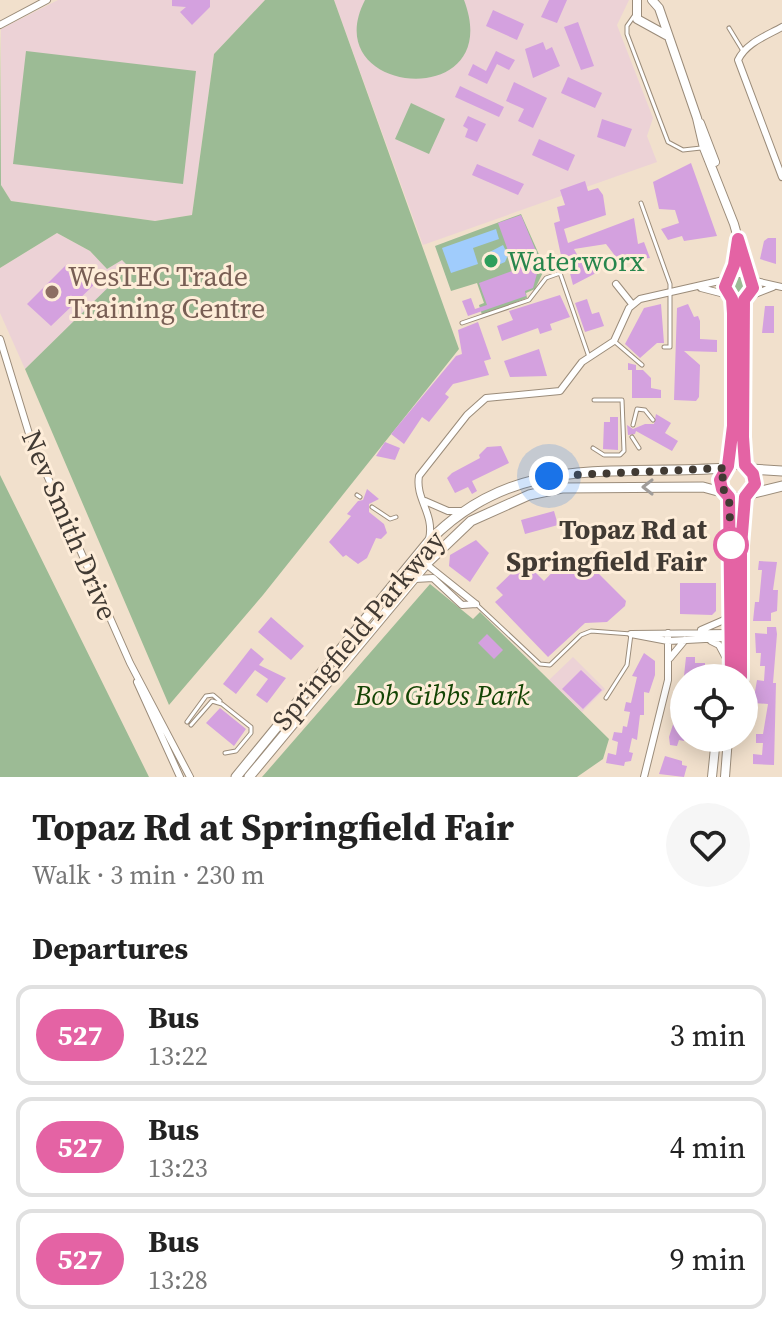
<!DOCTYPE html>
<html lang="en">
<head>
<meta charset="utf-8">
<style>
  :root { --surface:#fff; --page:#f6f6f6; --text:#222; --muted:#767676; --line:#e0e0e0 }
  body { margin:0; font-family:"Source Serif 4",serif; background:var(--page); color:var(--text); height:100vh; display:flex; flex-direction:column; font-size:30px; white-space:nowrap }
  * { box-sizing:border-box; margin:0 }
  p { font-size:26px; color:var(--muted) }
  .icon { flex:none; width:44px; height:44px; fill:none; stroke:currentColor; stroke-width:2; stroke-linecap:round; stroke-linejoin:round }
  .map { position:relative; height:777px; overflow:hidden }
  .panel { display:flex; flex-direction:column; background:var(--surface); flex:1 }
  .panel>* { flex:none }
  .badge { padding:0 16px; border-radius:26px; font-size:28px; line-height:52px }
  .tools { position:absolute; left:670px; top:664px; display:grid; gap:16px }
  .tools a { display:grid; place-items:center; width:88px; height:88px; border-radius:50%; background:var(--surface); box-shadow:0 4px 20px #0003; font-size:40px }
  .you { position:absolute; width:40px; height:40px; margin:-20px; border:6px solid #fff; border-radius:50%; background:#1a73e8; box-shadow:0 0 0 12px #1a73e833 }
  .map>.badge { position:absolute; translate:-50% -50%; box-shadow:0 0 0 4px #fff }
  h2 { padding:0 32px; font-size:30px; line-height:72px }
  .round { display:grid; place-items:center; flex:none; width:84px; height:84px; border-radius:42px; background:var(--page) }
  .summary { display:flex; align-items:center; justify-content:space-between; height:136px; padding:0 32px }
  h1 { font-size:38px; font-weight:700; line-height:60px }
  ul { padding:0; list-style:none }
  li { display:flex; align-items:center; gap:24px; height:100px; margin:0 16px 12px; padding:0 16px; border:4px solid var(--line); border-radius:16px }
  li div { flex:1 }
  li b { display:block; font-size:30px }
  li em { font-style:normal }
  li .badge { min-width:88px; font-weight:700; text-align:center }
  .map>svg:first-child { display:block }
  .education { fill:#ecd2d6 }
  .green { fill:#9cbb95 }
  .water { fill:#a0ccfc }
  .building { fill:#d4a1df }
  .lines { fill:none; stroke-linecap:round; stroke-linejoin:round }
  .service-casing { stroke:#9b8c7a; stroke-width:5 }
  .minor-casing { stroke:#9b8c7a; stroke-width:8 }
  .tertiary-casing { stroke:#9b8c7a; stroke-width:10 }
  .secondary-casing { stroke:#9b8c7a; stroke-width:11 }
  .service { stroke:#fff; stroke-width:3 }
  .minor { stroke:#fff; stroke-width:6 }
  .tertiary { stroke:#fff; stroke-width:8 }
  .secondary { stroke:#fff; stroke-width:9 }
  .oneway { stroke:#a09c99 }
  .line-casing { stroke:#fff; stroke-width:18 }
  .line { stroke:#e463a4; stroke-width:12 }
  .walk { stroke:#413a33; stroke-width:8; stroke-dasharray:0 14.4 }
  .leisure-dot { fill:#2e9e5b; stroke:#feedd9; stroke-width:3 }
  .education-dot { fill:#8d6e63; stroke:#feedd9; stroke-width:3 }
  .stop-dot { fill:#fff; stroke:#e463a4; stroke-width:4 }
  .labels { text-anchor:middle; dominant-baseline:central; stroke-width:6; stroke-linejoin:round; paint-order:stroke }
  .leisure-label { font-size:28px; fill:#27864d; stroke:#feedd9; text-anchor:start }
  .education-label { font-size:28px; fill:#785e54; stroke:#feedd9; text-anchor:start }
  .street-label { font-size:28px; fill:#413a33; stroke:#feedd9 }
  .stop-label { font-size:28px; font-weight:bold; fill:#413a33; stroke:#feedd9; text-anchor:end }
  .park-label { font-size:28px; font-style:italic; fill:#144504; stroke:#feedd9 }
</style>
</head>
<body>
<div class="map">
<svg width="782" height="777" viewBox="0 0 782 777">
  <rect width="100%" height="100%" fill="#f1e0cc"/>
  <path class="education" d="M58 0H265L214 54 192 215 155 221 11 201 1 185V29Z
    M334 0H629L617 25 653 118 647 136 657 162 423 245Z
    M57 233 90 251 107 269 122 260 130 267 25 369 0 313V268Z
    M573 657 605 689 582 712 549 680Z"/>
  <path class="green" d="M265 0H334L459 349 263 595 169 705 25 369 129 267 122 260 107 269 90 251 57 233 0 268V30L1 185 11 201 155 221 192 215 214 54Z
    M365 0H464C507 113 315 97 365 0Z
    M26 51 196 71 183 184 13 164Z
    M411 103 445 119 429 154 395 139Z
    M521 214 545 268 535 289 526 293 527 298 482 315 479 305 484 303 477 283 451 291 435 246Z
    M729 287a10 10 0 1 1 20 0a10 10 0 1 1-20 0Z
    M0 475 149 777H0Z
    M430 584 473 619 480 612 609 739 603 759 577 777H262Z"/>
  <path class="water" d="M496 229 499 239 473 248 478 264 451 273 442 248Z
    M503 245 508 255 505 262 491 268 486 254Z"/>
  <path class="building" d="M172 0H210V7L192 25 180 12 186 7 172 6Z
    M549 0H567L557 23 541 17Z
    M493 10 524 24 517 40 486 26Z
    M578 22 594 66 581 70 564 27Z
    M543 42 546 50 552 47 560 66 533 78 525 49Z
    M496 51 515 60 509 70 497 64 487 84 468 75 473 64 486 71Z
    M568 77 602 93 595 108 561 93Z
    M514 82 547 98 533 128 518 121 524 109 506 101Z
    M460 86 504 107 499 117 455 97Z
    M468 116 486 124 477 142 465 137 468 129 463 126Z
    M602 119 632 129 625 147 597 137Z
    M539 139 575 155 568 171 532 155Z
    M691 163 717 236 684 241 682 236 668 240 661 229 679 223 675 210 659 209 653 182Z
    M477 164 524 184 518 195 472 175Z
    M585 181 588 191 598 188 603 195 606 215 564 229 568 243 634 218 638 244 644 242 650 258 619 261 606 244 574 249 584 267 592 265 600 271 573 285 566 258 562 260 554 223 560 221 557 207 565 205 560 190Z
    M521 215 543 268 538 270 533 288 525 291 526 296 468 316 462 301 471 298 475 309 487 305 479 283 515 270 498 223Z
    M768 238H776V264L760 259 764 241Z
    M67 264 74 273 84 265 98 281 51 326 27 304Z
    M560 295 570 317 550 324 552 330 540 334 538 328 502 341 497 326 513 320 509 311Z
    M587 299 592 314 599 312 604 326 585 332 575 303Z
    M661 304 664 343H657L640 358 625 344 644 308Z
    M688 304 694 317 698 316 700 321V339L717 340V352L684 351 700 365 699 397 696 401 674 400 677 308Z
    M765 306H774V333H762Z
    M478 322 491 359 484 361 489 375 453 384 445 394 449 397 429 422 422 417 404 444 391 434 456 356 462 354 458 330Z
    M539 349 547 376 510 377 504 361Z
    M628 363 636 365V370H643L651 378V388L661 390V398H632V370H628Z
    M656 414 671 423 665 433 678 441 672 451 636 431 635 434 628 435 627 425 633 429 645 424H654Z
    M610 417H618V450L603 449 604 422H610Z
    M385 442 400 448 395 460 376 456Z
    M501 446 509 463 472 481 477 491 472 494 468 487 455 493 447 478 452 473 480 458 479 455 487 447Z
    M367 489 379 499 369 504V512L384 524 387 533 381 539 376 538 367 558 358 564 346 555 343 557 329 542 351 516 347 514 358 501 363 500Z
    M554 511 558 525 525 534 521 520Z
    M476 540 489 553 470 582 449 566 450 555Z
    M524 561 544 581 561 563H588L626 601 625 606 607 622 585 623 548 657 495 602 503 595 496 588Z
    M759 561 777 562 773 590H778L777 611 771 613V621H753L755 602H759L762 570H758Z
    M680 583H716V611L712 615 680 614Z
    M271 617 304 646 291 660 258 632Z
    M767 627H776L777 634 773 683H776L774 765 753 764V754L762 755 763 743H756V734H763L768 704 753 703 757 680 764 681 765 666H760L761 653H756L755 633 767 634Z
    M487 634 503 650 494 659 478 643Z
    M251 648 264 659 259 665 286 678 267 703 256 695 268 679 255 670 236 694 223 684Z
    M644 653 655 661V675L649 693 644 692V715H640L637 740 632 738 629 752 633 753 631 761 625 762 624 766 606 763 608 753 616 755 618 742 612 740 614 732 622 733 623 726 627 727 630 712 624 711 626 702 631 703 637 677 632 676Z
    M686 657H695V663H705V676H684Z
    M581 670 602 690 583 709 562 689Z
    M682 696 684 741 679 740 677 746 670 745 669 737Z
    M220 708 246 729 234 746 206 723Z
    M665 756 682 761V765L687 766 684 777 659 774Z"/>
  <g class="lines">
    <g class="service-casing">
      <path id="service" d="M634 16 627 26V34L668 142 683 150 701 148
        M729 28 743 51
        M641 203 670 284V347H664
        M462 323 529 300 546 278 560 273 589 357
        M614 341 642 365
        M633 425 637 409 645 410 653 420
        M632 437 639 448
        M593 448 604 455H620L624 451 622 400H594
        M357 495 360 497
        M372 507 390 519 396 517
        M476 604 540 664 550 665 581 635 591 631 631 634 627 665 606 698
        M187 722 206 696 213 695 220 701
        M191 725 212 701 222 704 251 727V733L236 751 225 753"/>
    </g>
    <g class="minor-casing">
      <path id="minor" d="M0 25 47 0
        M782 27C766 36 746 43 738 60L782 177
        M751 280 782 287
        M616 284 632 304
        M701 288 728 295
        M750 296 773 287
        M0 339 30 437 130 663 190 777
        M425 501 448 511H463
        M429 539C435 514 415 499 419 476L467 415 486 398 560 391 582 362 614 341 629 308 640 299 728 279
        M415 579 433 578 462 605 476 604
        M384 597 390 596 409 573 426 564 476 604
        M701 630 724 620 730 610
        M631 634 668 641 742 637
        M631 634 732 633 742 637
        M711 641 719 645 728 662
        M670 658 685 640
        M137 682 180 777
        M644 777 668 680V633"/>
    </g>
    <g class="tertiary-casing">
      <path id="tertiary" d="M637 0V19L666 35
        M652 0 659 8 697 118 704 148 734 224 749 277
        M700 123 715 162
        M725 287a14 14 0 1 1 28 0a14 14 0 1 1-28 0Z
        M731 276 737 249
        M744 300 745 465
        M728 466 733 426 732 299
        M729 497 731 678
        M741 678V546L745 497
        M712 777 716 738
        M725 777 728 738"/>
    </g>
    <g class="secondary-casing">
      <path id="secondary" d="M720 481a17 17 0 1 1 34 0a17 17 0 1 1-34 0Z
        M750 469 782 471
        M750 494 782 486
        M236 777 429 541C516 452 613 476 726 468
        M249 777 426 564 471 521 529 495 562 488 703 487 725 493"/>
    </g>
    <use href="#service" class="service"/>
    <use href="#minor" class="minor"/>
    <use href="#tertiary" class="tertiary"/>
    <use href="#secondary" class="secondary"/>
  </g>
  <defs><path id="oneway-chevron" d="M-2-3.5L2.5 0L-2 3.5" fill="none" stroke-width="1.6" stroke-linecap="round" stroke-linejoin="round" transform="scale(2)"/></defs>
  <use class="oneway" href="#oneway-chevron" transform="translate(648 487) rotate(180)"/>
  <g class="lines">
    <g class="line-casing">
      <path id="line" d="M731 678 729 497 722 489 720 480 728 466 733 426V313L732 299 725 287 734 265 738 239 753 288 744 300 743 437 745 465 753 474 755 484 745 497 741 546V678"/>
    </g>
    <use href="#line" class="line"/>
    <path class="walk" d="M549 476 726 468 720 485 729 497 731 545"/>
  </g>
  <circle class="leisure-dot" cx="491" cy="261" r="8"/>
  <circle class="education-dot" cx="52" cy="292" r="8"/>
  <circle class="stop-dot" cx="731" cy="545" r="16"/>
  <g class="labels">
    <g class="leisure-label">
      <text x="507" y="261">Waterworx</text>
    </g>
    <g class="education-label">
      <text x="68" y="276">WesTEC Trade<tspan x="68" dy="32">Training Centre</tspan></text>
    </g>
    <g class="street-label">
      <text transform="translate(70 525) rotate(67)">Nev Smith Drive</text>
      <text transform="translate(358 630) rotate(-50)">Springfield Parkway</text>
    </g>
    <g class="stop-label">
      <text x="707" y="529">Topaz Rd at<tspan x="707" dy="32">Springfield Fair</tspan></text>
    </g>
    <g class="park-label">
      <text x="442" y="695">Bob Gibbs Park</text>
    </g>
  </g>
</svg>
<div class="tools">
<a><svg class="icon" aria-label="locate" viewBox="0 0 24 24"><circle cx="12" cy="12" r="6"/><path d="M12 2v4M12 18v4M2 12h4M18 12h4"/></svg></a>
</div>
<div class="you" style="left:549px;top:476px"></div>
</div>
<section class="panel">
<div class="summary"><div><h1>Topaz Rd at Springfield Fair</h1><p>Walk · 3 min · 230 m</p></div><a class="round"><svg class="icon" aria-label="heart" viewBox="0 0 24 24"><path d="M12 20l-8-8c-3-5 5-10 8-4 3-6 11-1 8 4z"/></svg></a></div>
<h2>Departures</h2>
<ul>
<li><span class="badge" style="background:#e463a4;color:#fff">527</span><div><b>Bus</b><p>13:22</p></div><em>3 min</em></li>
<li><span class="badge" style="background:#e463a4;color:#fff">527</span><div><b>Bus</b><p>13:23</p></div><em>4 min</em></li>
<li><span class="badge" style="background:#e463a4;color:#fff">527</span><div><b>Bus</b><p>13:28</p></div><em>9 min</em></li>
</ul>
</section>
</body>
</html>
